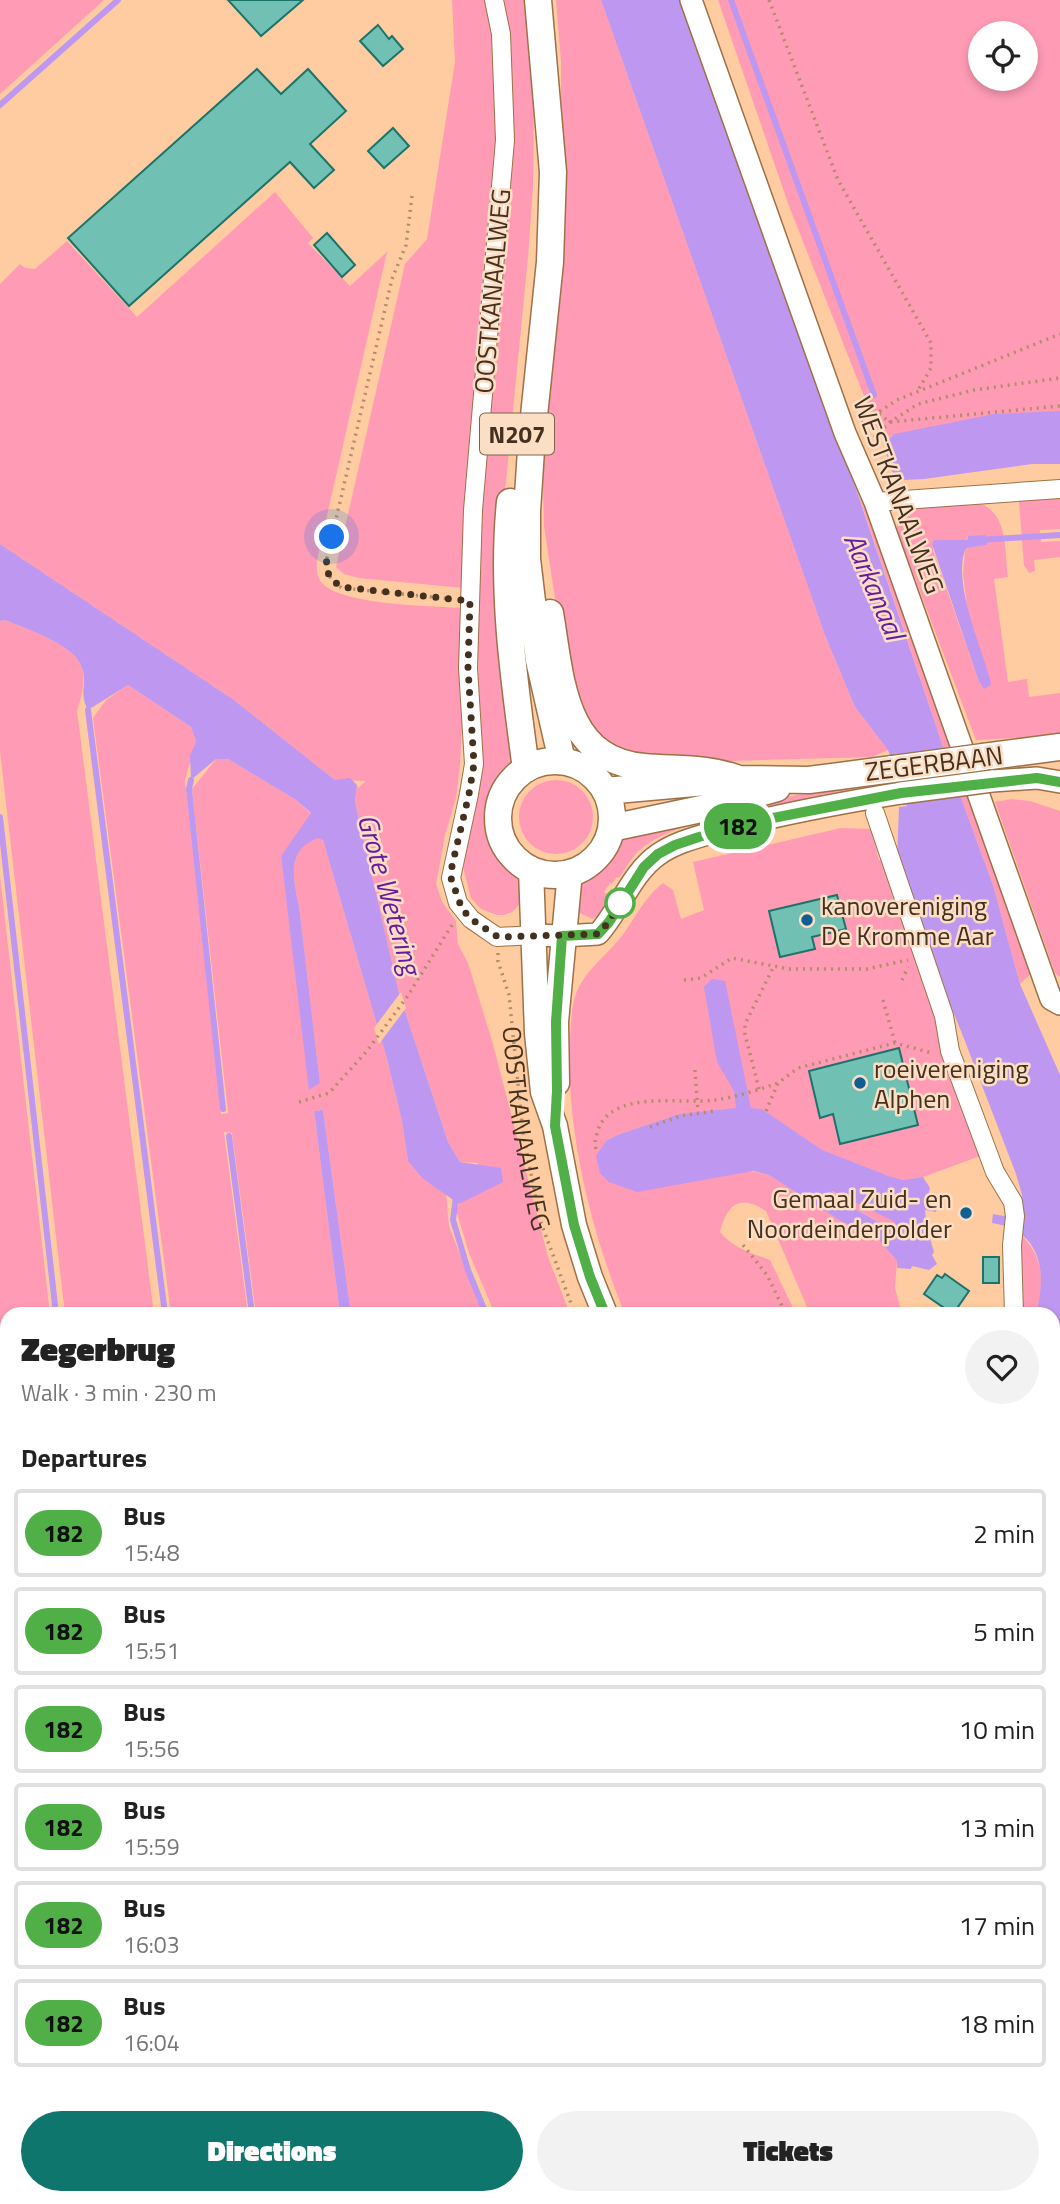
<!DOCTYPE html>
<html lang="en">
<head>
<meta charset="utf-8">
<style>
  :root { --surface:#fff; --page:#f2f2f2; --text:#222; --muted:#767676; --line:#e0e0e0; --accent:#0f766e }
  body { margin:0; font-family:"Titillium Web",sans-serif; background:var(--page); color:var(--text); height:100vh; display:flex; flex-direction:column; font-size:26px; white-space:nowrap }
  * { box-sizing:border-box; margin:0 }
  p { font-size:23px; color:var(--muted) }
  .icon { flex:none; width:38px; height:38px; fill:none; stroke:currentColor; stroke-width:2; stroke-linecap:round; stroke-linejoin:round }
  .map { position:relative; flex:1; overflow:hidden }
  .panel { position:absolute; left:0px; top:1307px; width:1060px; height:898px; display:flex; flex-direction:column; background:var(--surface); border-radius:21px 21px 0 0; box-shadow:0 4px 10px #0003 }
  .panel>* { flex:none }
  .badge { padding:0 14px; border-radius:23px; font-size:24px; line-height:46px }
  .controls { position:absolute; left:968px; top:21px; display:grid; gap:14px }
  .controls a { display:grid; place-items:center; width:70px; height:70px; border-radius:50%; background:var(--surface); box-shadow:0 4px 10px #0003; font-size:35px }
  .you { position:absolute; width:35px; height:35px; margin:-18px; border:5px solid #fff; border-radius:50%; background:#1a73e8; box-shadow:0 0 0 10px #1a73e833 }
  .map>.badge { position:absolute; translate:-50% -50%; box-shadow:0 0 0 4px #fff }
  h2 { padding:0 21px; font-size:26px; line-height:63px }
  .round { display:grid; place-items:center; flex:none; width:74px; height:74px; border-radius:37px; background:var(--page) }
  .overview { display:flex; align-items:center; justify-content:space-between; height:119px; padding:0 21px }
  h1 { font-size:33px; font-weight:800; line-height:52px }
  .cta { display:flex; gap:14px; margin-top:auto; padding:14px 21px }
  .cta a { flex:1; height:80px; border-radius:42px; background:var(--accent); color:#fff; font-size:28px; font-weight:800; line-height:80px; text-align:center }
  .cta a+a { background:var(--page); color:var(--text) }
  ul { padding:0; list-style:none }
  li { display:flex; align-items:center; gap:21px; height:88px; margin:0 14px 10px; padding:0 7px; border:4px solid var(--line); border-radius:7px }
  li div { flex:1 }
  li b { display:block; font-size:26px }
  li em { font-style:normal }
  li .badge { min-width:77px; font-weight:700; text-align:center }
  .map>svg:first-child { display:block }
  .green { fill:#ff9bb5; fill-rule:evenodd }
  .water { fill:#be97f1; fill-rule:evenodd }
  .pier { fill:#fecca0 }
  .lines { fill:none; stroke-linecap:round; stroke-linejoin:round }
  .stream { stroke:#be97f1; stroke-width:6 }
  .building { fill:#71c0b4; stroke:#1c7369; stroke-width:2 }
  .minor-casing { stroke:#9e7147; stroke-width:20 }
  .tertiary-casing { stroke:#9e7147; stroke-width:24 }
  .secondary-casing { stroke:#9e7147; stroke-width:27 }
  .primary-casing { stroke:#9e7147; stroke-width:29 }
  .path { stroke:#b28c6b; stroke-width:3.5; stroke-dasharray:2 5; stroke-linecap:butt }
  .minor { stroke:#fff; stroke-width:18 }
  .tertiary { stroke:#fff; stroke-width:21 }
  .secondary { stroke:#fff; stroke-width:24 }
  .primary { stroke:#fff; stroke-width:26 }
  .tertiary-bridge-casing { stroke:#9e7147; stroke-width:24; stroke-linecap:butt }
  .primary-bridge-casing { stroke:#9e7147; stroke-width:29; stroke-linecap:butt }
  .tertiary-bridge { stroke:#fff; stroke-width:21 }
  .primary-bridge { stroke:#fff; stroke-width:26 }
  .line-casing { stroke:#fff; stroke-width:16 }
  .line { stroke:#50af46; stroke-width:10 }
  .walk { stroke:#44301f; stroke-width:7; stroke-dasharray:0 12.6 }
  .stop-dot { fill:#fff; stroke:#50af46; stroke-width:3.5 }
  .poi-dot { fill:#0f5f92; stroke:#fcdec4; stroke-width:2.5 }
  .labels { text-anchor:middle; dominant-baseline:central; stroke-width:5; stroke-linejoin:round; paint-order:stroke }
  .shield { fill:#fcdec4; stroke:#7b6450; stroke-width:2 }
  .shield-label { font-size:24px; font-weight:bold; fill:#44301f }
  .street-label { font-size:26px; fill:#44301f; stroke:#fcdec4 }
  .poi-label { font-size:26px; fill:#44301f; stroke:#fcdec4; text-anchor:start }
  .water-label { font-size:28px; font-style:italic; fill:#661ca2; stroke:#fcdec4 }
</style>
</head>
<body>
<div class="map">
<svg width="1060" height="2204" viewBox="0 0 1060 2204">
  <rect width="100%" height="100%" fill="#fecca0"/>
  <path class="green" d="M0 0H104L0 94Z
    M452 0H492L501 147 463 588 359 578 344 574 336 567 405 264 427 239 455 62Z
    M502 0H527L534 99 533 187 528 257 503 512 512 763 494 797 491 818 495 839 500 849 520 874 522 902 512 912 504 915H497L481 909 471 898 463 867 481 775 478 649 479 563Z
    M556 0H601L826 638 855 707 888 750 872 757 693 762 617 751 584 720 559 625 544 526 543 486 561 101V62Z
    M718 0H1060V421L892 435 885 442 875 424 789 206ZM980 33H1026V79H980Z
    M275 192 313 238 308 243 350 286 387 252 318 555C317 565 315 573 321 582 339 605 431 606 461 608L463 708 460 764 456 798 445 835 436 884 442 902 456 921 458 944 468 963 493 1044 548 1257 570 1314H495L469 1253 456 1210 459 1204 472 1197 478 1163 460 1162 448 1142 399 993 355 802 357 785 358 788 366 781 335 780 234 700 0 544V284L20 264 25 268 35 269 67 241 137 317Z
    M858 493 874 530 1034 971 1020 984 993 885 954 779Z
    M1060 494V529L1040 530 1041 542 1060 541V557L1034 560 1035 571 1029 573 1024 565 1019 502 1022 498Z
    M975 501C1009 512 1004 547 1008 577L994 579 1008 682 1027 679 1029 697 1060 693V735L1016 742 1015 738 976 740 897 531C897 525 897 520 901 515 911 501 958 502 975 501ZM968 536 986 538V545L967 548 965 550 963 574 968 613 991 685 978 679 933 550 935 540 965 541Z
    M5 620C26 629 76 645 82 668 86 683 81 698 77 711L154 1314H65L0 751V621Z
    M128 685 191 727 196 741 185 780 221 1114 228 1113 192 789 216 759H228L296 800 311 814 281 856 310 1089 320 1083 299 906C293 878 286 850 318 837L323 840 387 1059 402 1121 408 1161 422 1178 446 1193 449 1226 483 1314H351L323 1110 314 1111 340 1314H256L232 1133 224 1132 248 1314H171L93 718 106 700Z
    M519 817a37 37 0 1 1 74 0a37 37 0 1 1-74 0Z
    M847 785 848 790 810 797 745 814 744 810C716 818 669 828 646 845 634 853 627 866 619 878L617 877 612 884 610 883 604 892 609 896 607 901 610 903 602 914 592 919 578 912V890L621 836 742 806Z
    M1011 799 1030 801 1060 811V977L1055 973 995 802Z
    M841 828 871 829 879 860H885L980 1156 923 1177 903 1180 889 1176 821 1150 762 1109 679 1114 617 1135 606 1141 769 1175 839 1220 879 1240 897 1261 895 1288 902 1314H810L766 1211C739 1193 727 1205 720 1232 733 1248 751 1253 770 1260L796 1314H625C591 1232 565 1127 570 1038 571 1023 571 1005 577 991 588 967 609 954 624 933 638 914 644 898 663 883L673 890 681 919 704 910 693 862Z
    M0 876 50 1314H7V1753L0 1697Z
    M831 1191 896 1222V1227L894 1230 830 1195Z
    M1020 1234C1045 1257 1044 1284 1036 1314H1022Z
    M1054 1354 1060 1359V1422L1054 1410Z
    M1060 1510V1678L1054 1672V1513Z
    M0 1831 7 1896V2198H37V2204H0Z
    M1054 1842 1060 1845V1911L1054 1907Z
    M1054 1922 1060 1944V2204H1040L1038 2198H1054Z
    M64 2198H149L150 2204H64Z
    M169 2198H264L265 2204H170Z
    M282 2198H455L456 2204H283Z
    M475 2198H574L575 2204H476Z
    M586 2198H743L744 2204H587Z
    M757 2198H847L849 2204H759Z
    M858 2198H929L931 2204H860Z
    M939 2198H1029L1030 2204H940Z"/>
  <path class="water" d="M601 0H687L852 477 954 779 993 885 1020 984 1060 1075V1359L1054 1354V1314H1036C1047 1272 1042 1231 992 1223L993 1214 1009 1217 1022 1209V1195L1016 1174 1000 1166 956 1050 963 1036 913 914 897 859 899 807 907 806 888 750 855 707 826 638Z
    M1060 411V464H1032L924 479 904 480 893 474 886 453 885 442 894 434 994 414Z
    M985 535 987 545 967 548 965 550C953 584 981 646 990 679L991 685 984 689 978 679 932 544 934 540H967L968 536Z
    M0 544 234 700 335 780 350 778 357 785 355 802 399 993 448 1142 460 1162 501 1168 503 1182 459 1204 422 1178 408 1161 402 1121 387 1059 323 840 318 838C286 850 293 878 299 906L320 1083 309 1090 281 856 311 813 296 800 228 759H216L191 780 190 756 196 741 191 727 128 685 88 710C78 690 88 687 82 668 76 645 26 629 5 620L0 621Z
    M712 979 725 981 751 1108 762 1109 822 1150 889 1176 903 1180 923 1177 930 1188 927 1200 938 1202 936 1212 925 1210 927 1228 934 1252 932 1255 937 1264 929 1270 912 1266 911 1269 897 1268V1261L879 1240 839 1220 769 1175 753 1171 637 1192 609 1182 600 1173 596 1156 606 1141 617 1135 679 1114 736 1108 734 1091 717 1062 704 987ZM832 1191 895 1222 896 1227 893 1230 830 1195Z
    M323 1110 351 1314H340L314 1111Z
    M0 1698 7 1753V1836L0 1780Z"/>
  <path class="pier" d="M401 992 406 1008 379 1044 374 1028Z
    M963 1036 1016 1174 1000 1166 956 1050Z"/>
  <g class="lines">
    <path class="stream" d="M731 0 874 395
      M0 105 118 0
      M979 540 1060 535
      M88 710 165 1314
      M191 780 189 789 223 1109
      M0 817 56 1314
      M229 1136 252 1314
      M456 1196 453 1220 468 1270 486 1314
      M1054 1916 1060 1920
      M159 2198 160 2204
      M275 2198 276 2204
      M580 2198 581 2204
      M751 2198 752 2204
      M852 2198 853 2204
      M933 2198 934 2204
      M1032 2198 1034 2204"/>
  </g>
  <path class="building" d="M228 0H303L261 36Z
    M378 25 389 39 392 36 403 49 383 66 360 41Z
    M257 69 281 94 308 69 346 111 310 144 334 170 314 188 290 162 129 306 68 238Z
    M393 128 409 146 384 168 368 151Z
    M327 233 355 265 342 277 314 245Z
    M837 895 846 929 812 937 815 949 780 957 769 911Z
    M899 1048 918 1125 840 1144 833 1114 820 1118 809 1071Z
    M983 1257H999V1283H983Z
    M945 1274 969 1291 953 1314 924 1294 937 1275 942 1278Z"/>
  <g class="lines">
    <g class="minor-casing">
      <path id="minor" d="M494 0 501 34 505 140 473 510 468 668 474 764 469 794 451 878 458 903 471 919 481 926 497 937 534 935
        M875 502 1060 489
        M875 813 944 1016 950 1051 995 1172 1013 1202 1015 1216 1012 1245 1014 1314
        M1054 1434 1060 1445
        M1054 1684 1060 1689"/>
    </g>
    <g class="tertiary-casing">
      <path id="tertiary" d="M691 0 845 433 875 502 1046 985 1051 999 1060 1004
        M992 781 1037 778 1060 782
        M534 935 562 936 598 934C620 910 631 873 659 854 676 842 698 837 718 831 778 814 840 803 901 793"/>
    </g>
    <g class="secondary-casing">
      <path id="secondary" d="M531 869 537 1033 543 1092 555 1126 574 1225 590 1277 605 1314
        M557 1083 556 1022 570 872
        M1054 1774 1060 1777
        M1054 1796 1060 1799"/>
    </g>
    <g class="primary-casing">
      <path id="primary" d="M538 0 553 172 550 262 532 435 527 511V559L539 660 562 761
        M510 502C501 591 514 680 526 769
        M550 613C561 677 562 760 644 767 677 770 707 767 739 779
        M983 757 1060 747
        M498 818a57 57 0 1 1 114 0a57 57 0 1 1-114 0Z
        M605 791 739 779 809 780 893 769
        M611 828 706 808 777 788"/>
    </g>
    <g class="path">
      <path d="M769 0 838 180 931 343V368L917 392"/>
      <path d="M412 196 406 245 392 279 326 562C327 575 331 581 342 588L451 599"/>
      <path d="M879 414 890 422 1060 406"/>
      <path d="M862 423 897 400 1060 334"/>
      <path d="M869 442 890 422 918 404 974 390 1060 378"/>
      <path id="s1" d="M498 953V961L509 995 523 1133 540 1220 575 1314"/>
      <path d="M684 980 701 978 732 958 789 969H867L908 960"/>
      <path d="M902 980 908 967"/>
      <path d="M883 1000 895 1043"/>
      <path d="M695 1070 698 1112"/>
      <path d="M759 1089 745 1034V1024L774 966"/>
      <path d="M299 1102 329 1093 367 1051 407 997 452 925"/>
      <path d="M766 1111 778 1083 798 1068 895 1043 932 1053"/>
      <path d="M650 1127 680 1116 714 1111"/>
      <path d="M596 1149C594 1142 596 1139 597 1133 610 1088 678 1105 715 1100 736 1097 758 1090 778 1083"/>
      <path d="M743 1245 767 1275 786 1314"/>
      <path d="M1054 1832 1060 1835"/>
    </g>
    <use href="#minor" class="minor"/>
    <use href="#tertiary" class="tertiary"/>
    <use href="#secondary" class="secondary"/>
    <use href="#primary" class="primary"/>
    <g class="tertiary-bridge-casing">
      <path id="tertiary-bridge" d="M901 793 992 781"/>
    </g>
    <g class="primary-bridge-casing">
      <path id="primary-bridge" d="M893 769 983 757"/>
    </g>
    <use href="#tertiary-bridge" class="tertiary-bridge"/>
    <use href="#primary-bridge" class="primary-bridge"/>
  </g>
  <g class="lines">
    <g class="line-casing">
      <path id="line" d="M605 1314 590 1277 574 1225 555 1126 557 1091 556 1022 562 936 598 934 609 922 644 867 658 854 675 845 699 837 752 822 901 793 1037 778 1060 782"/>
    </g>
    <use href="#line" class="line"/>
    <path class="walk" d="M332 537C327 558 319 574 342 587L470 601 468 668 474 764 469 794 452 866 451 878 462 909 471 919 498 937 598 934 609 922 620 903"/>
  </g>
  <circle class="stop-dot" cx="620" cy="903" r="14"/>
  <g class="poi-dot">
    <circle cx="807" cy="920" r="7"/>
    <circle cx="860" cy="1083" r="7"/>
    <circle cx="966" cy="1213" r="7"/>
  </g>
  <g class="labels">
    <rect class="shield" x="480" y="413.5" width="74" height="41" rx="5"/>
    <g class="shield-label">
      <text x="517" y="434">N207</text>
    </g>
    <g class="street-label">
      <text transform="translate(492 291) rotate(-85)">OOSTKANAALWEG</text>
      <text transform="translate(899 495) rotate(69)">WESTKANAALWEG</text>
      <text transform="translate(934 763) rotate(-7)">ZEGERBAAN</text>
      <text stroke="none"><textPath href="#s1" startOffset="178">OOSTKANAALWEG</textPath></text>
    </g>
    <g class="poi-label">
      <text x="821" y="905">kanovereniging<tspan x="821" dy="30">De Kromme Aar</tspan></text>
      <text x="874" y="1068">roeivereniging<tspan x="874" dy="30">Alphen</tspan></text>
      <text x="952" y="1198" text-anchor="end">Gemaal Zuid- en<tspan x="952" dy="30">Noordeinderpolder</tspan></text>
    </g>
    <g class="water-label">
      <text transform="translate(875 586) rotate(67)">Aarkanaal</text>
      <text transform="translate(390 894) rotate(74)">Grote Wetering</text>
    </g>
  </g>
</svg>
<div class="controls">
<a><svg class="icon" aria-label="locate" viewBox="0 0 24 24"><circle cx="12" cy="12" r="6"/><path d="M12 2v4M12 18v4M2 12h4M18 12h4"/></svg></a>
</div>
<div class="you" style="left:332px;top:537px"></div>
<b class="badge" style="left:738px;top:826px;background:#50af46;color:#111">182</b>
<section class="panel">
<div class="overview"><div><h1>Zegerbrug</h1><p>Walk · 3 min · 230 m</p></div><a class="round"><svg class="icon" aria-label="heart" viewBox="0 0 24 24"><path d="M12 20l-8-8c-3-5 5-10 8-4 3-6 11-1 8 4z"/></svg></a></div>
<h2>Departures</h2>
<ul>
<li><span class="badge" style="background:#50af46;color:#111">182</span><div><b>Bus</b><p>15:48</p></div><em>2 min</em></li>
<li><span class="badge" style="background:#50af46;color:#111">182</span><div><b>Bus</b><p>15:51</p></div><em>5 min</em></li>
<li><span class="badge" style="background:#50af46;color:#111">182</span><div><b>Bus</b><p>15:56</p></div><em>10 min</em></li>
<li><span class="badge" style="background:#50af46;color:#111">182</span><div><b>Bus</b><p>15:59</p></div><em>13 min</em></li>
<li><span class="badge" style="background:#50af46;color:#111">182</span><div><b>Bus</b><p>16:03</p></div><em>17 min</em></li>
<li><span class="badge" style="background:#50af46;color:#111">182</span><div><b>Bus</b><p>16:04</p></div><em>18 min</em></li>
</ul>
<div class="cta"><a>Directions</a><a>Tickets</a></div>
</section>
</div>
</body>
</html>
